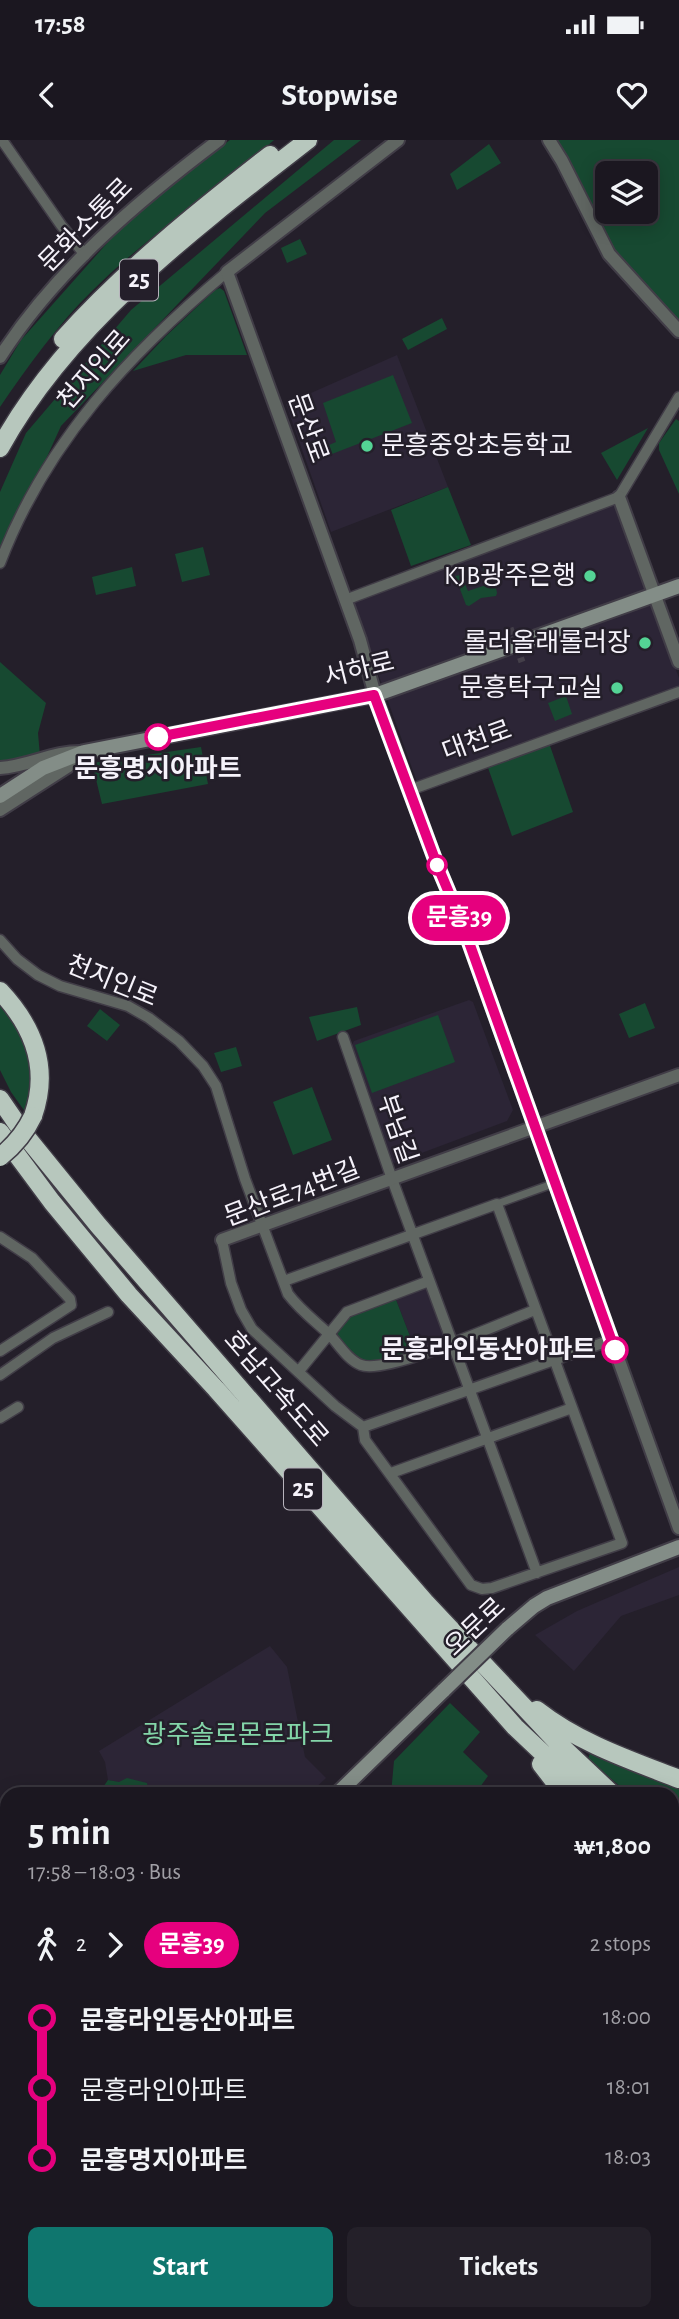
<!DOCTYPE html>
<html lang="en">
<head>
<meta charset="utf-8">
<style>
  :root { --surface:#1b1720; --page:#242029; --text:#f1f3f6; --muted:#a09fa5; --line:#39363e; --accent:#0f766e }
  body { margin:0; font-family:"Alegreya Sans","Noto Sans KR",sans-serif; background:var(--page); color:var(--text); height:100vh; display:flex; flex-direction:column; font-size:26px; white-space:nowrap }
  * { box-sizing:border-box; margin:0 }
  p { font-size:23px; color:var(--muted) }
  .icon { flex:none; width:38px; height:38px; fill:none; stroke:currentColor; stroke-width:2; stroke-linecap:round; stroke-linejoin:round }
  .map { position:relative; flex:1; overflow:hidden }
  .drawer { position:absolute; left:0px; top:1647px; width:679px; height:534px; display:flex; flex-direction:column; background:var(--surface); border-radius:21px 21px 0 0; box-shadow:0 4px 18px #0003,0 0 0 2px var(--line) }
  .drawer>* { flex:none }
  .badge { padding:0 14px; border-radius:23px; font-size:24px; line-height:46px }
  .fabs { position:absolute; left:595px; top:21px; display:grid; gap:14px }
  .fabs a { display:grid; place-items:center; width:63px; height:63px; border-radius:10px; background:var(--surface); box-shadow:0 4px 18px #0003,0 0 0 2px var(--line); font-size:35px }
  .map>.badge { position:absolute; translate:-50% -50%; box-shadow:0 0 0 4px #fff }
  .legs { display:flex; align-items:center; gap:10px; height:77px; padding:0 28px; font-size:23px }
  .legs p { margin-inline-start:auto }
  .overview { display:flex; align-items:center; justify-content:space-between; height:119px; padding:0 28px }
  h1 { font-size:38px; font-weight:700; line-height:52px }
  .primary-button { display:flex; gap:14px; margin-top:auto; padding:14px 28px }
  .primary-button a { flex:1; height:80px; border-radius:10px; background:var(--accent); color:#fff; font-size:28px; font-weight:700; line-height:80px; text-align:center }
  .primary-button a+a { background:var(--page); color:var(--text) }
  ul { padding:0 28px; list-style:none }
  li { display:flex; align-items:center; gap:24px; height:70px; font-size:26px }
  li i { display:grid; place-items:center; width:10px; height:100%; margin:0 9px; background:currentColor }
  li i::after { content:''; width:18px; height:18px; margin:-9px; border:5px solid; border-radius:50%; background:var(--surface) }
  li p { margin-inline-start:auto }
  li:first-child i { background:linear-gradient(#0000 50%,currentColor 0) }
  li:last-child i { background:linear-gradient(currentColor 50%,#0000 0) }
  .status { display:flex; justify-content:space-between; align-items:center; height:49px; padding:0 35px; background:var(--surface); direction:ltr }
  .status svg { height:19px; fill:currentColor }
  header { display:flex; justify-content:space-between; align-items:center; height:91px; padding:0 28px; background:var(--surface); font-size:32px; font-weight:700 }
  .map>svg:first-child { display:block }
  .built { fill:#2c2536 }
  .green { fill:#174931; fill-rule:evenodd }
  .lines { fill:none; stroke-linecap:round; stroke-linejoin:round }
  .stream { stroke:#150226; stroke-width:2.5 }
  .pedestrian-tunnel { stroke:#443f49; stroke-width:7; stroke-dasharray:7 3.5; stroke-linecap:butt }
  .pedestrian-casing { stroke:#413d47; stroke-width:10 }
  .minor-casing { stroke:#413d47; stroke-width:13 }
  .tertiary-casing { stroke:#413d47; stroke-width:16 }
  .secondary-casing { stroke:#413d47; stroke-width:18 }
  .primary-casing { stroke:#413d47; stroke-width:19 }
  .trunk-casing { stroke:#413d47; stroke-width:19 }
  .motorway-casing { stroke:#413d47; stroke-width:21 }
  .pedestrian { stroke:#606662; stroke-width:7 }
  .minor { stroke:#606662; stroke-width:10 }
  .tertiary { stroke:#606662; stroke-width:12 }
  .secondary { stroke:#838d87; stroke-width:14 }
  .primary { stroke:#9faba4; stroke-width:16 }
  .trunk { stroke:#abb9b0; stroke-width:16 }
  .motorway { stroke:#b7c7bd; stroke-width:18 }
  .secondary-bridge-casing { stroke:#413d47; stroke-width:18; stroke-linecap:butt }
  .motorway-bridge-casing { stroke:#413d47; stroke-width:21; stroke-linecap:butt }
  .secondary-bridge { stroke:#838d87; stroke-width:14 }
  .motorway-bridge { stroke:#b7c7bd; stroke-width:18 }
  .line-1-casing { stroke:#fff; stroke-width:16 }
  .line-1 { stroke:#e6007e; stroke-width:10 }
  .poi-dot { fill:#54d395; stroke:#241f2a; stroke-width:2.5 }
  .stop-1-dot { fill:#fff; stroke:#e6007e; stroke-width:3.5 }
  .labels { text-anchor:middle; dominant-baseline:central; stroke-width:5; stroke-linejoin:round; paint-order:stroke }
  .shield { fill:#241f2a; stroke:#b7b3bc; stroke-width:2 }
  .shield-label { font-size:24px; font-weight:bold; fill:#f6f3fb }
  .street-label { font-size:26px; fill:#f6f3fb; stroke:#241f2a }
  .poi-label { font-size:26px; fill:#f6f3fb; stroke:#241f2a; text-anchor:end }
  .stop-label { font-size:26px; font-weight:bold; fill:#f6f3fb; stroke:#241f2a }
  .park-label { font-size:26px; fill:#83d5a8; stroke:#241f2a }
</style>
</head>
<body>
<div class="status"><b>17:58</b><svg viewBox="0 0 49 12"><path d="M0 12V9h3v3zM5 12V6h3v6zM10 12V3h3v9zM15 12V0h3v12zM26 1h20v11H26zM47 4h2v5h-2z"/></svg></div>
<header><svg class="icon" aria-label="back" viewBox="0 0 24 24"><path d="M15 5l-7 7 7 7"/></svg>Stopwise<svg class="icon" aria-label="heart" viewBox="0 0 24 24"><path d="M12 20l-8-8c-3-5 5-10 8-4 3-6 11-1 8 4z"/></svg></header>
<div class="map">
<svg width="679" height="2179" viewBox="0 0 679 2179">
  <rect width="100%" height="100%" fill="#241f2a"/>
  <path class="built" d="M397 215 448 347 331 392 286 264Z
    M615 362 679 538V548L417 642 352 461Z
    M469 860 473 862 513 970 507 981 395 1023 391 1022 350 908 354 901Z
    M423 1147 429 1149 446 1195 442 1201 416 1212 395 1157Z
    M679 1427V1455L621 1476 574 1531 535 1495 577 1471Z
    M270 1506 287 1527 305 1617 326 1638 309 1654H154L148 1649 108 1640 105 1622 99 1611Z"/>
  <path class="green" d="M230 0H274C216 52 149 94 93 150 58 184 28 226 0 267V235L21 200 140 66Z
    M334 0H361L265 73 61 286 0 420V352L26 293 131 170Z
    M556 0H679V180C655 156 627 132 610 102 592 68 579 31 556 0ZM607 33H646V72H607Z
    M489 4 501 23 457 50 450 34Z
    M300 99 307 114 287 123 281 108Z
    M220 148 224 151 247 215H186L133 231 166 196 215 150Z
    M442 178 447 189 408 210 402 199Z
    M393 235 412 283 332 314 329 305 336 302 323 263Z
    M676 279 679 281V354L659 310V303Z
    M648 288 617 340 601 313Z
    M448 347 471 405 411 426 391 370Z
    M203 407 210 435 182 442 175 414Z
    M486 423 492 429 497 453 496 456 481 458 469 466 466 465 455 436 461 435 468 451 489 444 488 438 484 433 483 427Z
    M132 427 136 446 96 455 92 437Z
    M0 522 46 563 38 593 40 616 0 621Z
    M566 556 572 574 555 581 548 563Z
    M548 600 573 672 512 696 486 622Z
    M201 607 208 644 102 664 92 623Z
    M0 851 36 908 31 980 11 952 0 930Z
    M645 863 655 888 629 898 619 874Z
    M357 867 361 885 317 901 309 877Z
    M100 869 120 885 107 901 87 886Z
    M438 875 455 922 372 953 355 905Z
    M236 907 242 926 221 932 214 913Z
    M312 947 332 1000 293 1015 273 962Z
    M395 1157 416 1212 385 1222 366 1223 339 1201 337 1191 348 1176Z
    M450 1563 480 1592 463 1612 488 1636 475 1654H391L394 1621Z
    M591 1610 679 1641V1697L672 1691V1654H629L588 1619Z
    M127 1638 147 1643 148 1649 154 1654H62L60 1650 68 1646 99 1653 108 1640 119 1642Z
    M672 1744 679 1750V1837L672 1844Z
    M679 1893V1964L672 1971V1907Z
    M0 2047 7 2050V2128L0 2127Z
    M679 2051V2179H563L569 2174H672V2055Z"/>
  <g class="lines">
    <path class="stream" d="M0 2039 7 2032
      M305 2174 307 2179"/>
    <path class="pedestrian-tunnel" d="M510 488 522 522"/>
    <g class="pedestrian-casing">
      <path id="pedestrian" d="M497 1064 555 1043"/>
    </g>
    <g class="minor-casing">
      <path id="minor" d="M2 0 61 85 85 115
        M0 423C46 302 130 213 227 132
        M345 460 619 357 679 257
        M410 650 679 552
        M0 800 17 819 38 835 60 846 128 866 149 878 179 901 203 926 216 946 245 1039 288 1154C300 1170 315 1181 330 1195 339 1205 348 1220 361 1225 387 1235 503 1182 535 1170
        M343 897 392 1039 537 1433
        M0 1097 32 1118 70 1159 71 1165 0 1211
        M222 1100 231 1143 241 1170 252 1189 335 1266 363 1287 365 1300 471 1445 482 1449 492 1448 622 1403 497 1064 284 1141
        M299 1231 347 1172 429 1141
        M0 1235 53 1198 108 1172
        M0 1278 18 1267
        M363 1287 611 1200
        M391 1333 572 1268"/>
    </g>
    <g class="tertiary-casing">
      <path id="tertiary" d="M398 0 227 132 360 500 375 555 436 722 465 791 679 1388
        M549 0 562 21 609 114 679 191
        M0 217C56 130 138 61 219 0
        M619 357 679 522
        M0 628C30 626 53 611 83 612
        M0 670 67 627 81 614
        M222 1100 679 935"/>
    </g>
    <g class="secondary-casing">
      <path id="secondary" d="M0 656 43 628 84 612 375 555 679 446
        M507 1489 534 1466 547 1458 679 1407
        M337 1654 444 1550
        M0 1982 7 1975
        M225 2174 228 2179"/>
    </g>
    <g class="primary-casing">
      <path id="primary" d="M0 1848 7 1857
        M0 1874 7 1884
        M236 2174 241 2179
        M253 2174 257 2179"/>
    </g>
    <g class="trunk-casing">
      <path id="trunk" d="M453 2179 458 2174
        M484 2179 489 2174"/>
    </g>
    <g class="motorway-casing">
      <path id="motorway" d="M63 199C125 130 197 72 270 15
        M0 308C68 183 197 86 308 0
        M0 851C33 886 50 928 33 976
        M0 959 24 994 98 1085 425 1462 558 1603 612 1654
        M0 992 52 1062 129 1155 216 1249 515 1587 586 1654
        M537 1570C579 1603 630 1620 679 1639
        M541 1624 564 1654
        M672 1707 679 1713
        M672 1729 679 1735
        M672 1855 679 1848
        M672 1893 679 1880
        M672 1989 679 1982
        M672 2017 679 2013
        M270 2174 277 2179
        M391 2179 399 2174"/>
    </g>
    <use href="#pedestrian" class="pedestrian"/>
    <use href="#minor" class="minor"/>
    <use href="#tertiary" class="tertiary"/>
    <use href="#secondary" class="secondary"/>
    <use href="#primary" class="primary"/>
    <use href="#trunk" class="trunk"/>
    <use href="#motorway" class="motorway"/>
    <g class="secondary-bridge-casing">
      <path id="secondary-bridge" d="M444 1550 507 1489"/>
    </g>
    <g class="motorway-bridge-casing">
      <path id="motorway-bridge" d="M0 1017C15 1005 25 993 33 976"/>
    </g>
    <use href="#secondary-bridge" class="secondary-bridge"/>
    <use href="#motorway-bridge" class="motorway-bridge"/>
  </g>
  <g class="lines">
    <g class="line-1-casing">
      <path id="line-1" d="M158 597 374 555 436 722 465 791 615 1210"/>
    </g>
    <use href="#line-1" class="line-1"/>
  </g>
  <g class="poi-dot">
    <circle cx="367" cy="306" r="7"/>
    <circle cx="590" cy="436" r="7"/>
    <circle cx="645" cy="503" r="7"/>
    <circle cx="617" cy="548" r="7"/>
  </g>
  <g class="stop-1-dot">
    <circle cx="158" cy="597" r="12"/>
    <circle cx="437" cy="725" r="9"/>
    <circle cx="615" cy="1210" r="12"/>
  </g>
  <g class="labels">
    <g class="shield">
      <rect x="120" y="119.5" width="38" height="41" rx="5"/>
      <rect x="284" y="1328.5" width="38" height="41" rx="5"/>
    </g>
    <g class="shield-label">
      <text x="139" y="140">25</text>
      <text x="303" y="1349">25</text>
    </g>
    <g class="street-label">
      <text transform="translate(86 85) rotate(-45)">문화소통로</text>
      <text transform="translate(94 230) rotate(-49)">천지인로</text>
      <text transform="translate(308 288) rotate(70)">문산로</text>
      <text transform="translate(359 530) rotate(-14)">서하로</text>
      <text transform="translate(477 601) rotate(-20)">대천로</text>
      <text transform="translate(112 841) rotate(22)">천지인로</text>
      <text transform="translate(397 989) rotate(71)">부남길</text>
      <text transform="translate(292 1053) rotate(-21)">문산로74번길</text>
      <text transform="translate(276 1249) rotate(49)">호남고속도로</text>
      <text transform="translate(475 1487) rotate(-43)">오문로</text>
    </g>
    <g class="poi-label">
      <text x="381" y="306" text-anchor="start">문흥중앙초등학교</text>
      <text x="576" y="436">KJB광주은행</text>
      <text x="631" y="503">롤러올래롤러장</text>
      <text x="603" y="548">문흥탁구교실</text>
    </g>
    <g class="stop-label">
      <text x="158" y="629">문흥명지아파트</text>
      <text x="596" y="1210" text-anchor="end">문흥라인동산아파트</text>
    </g>
    <g class="park-label">
      <text x="238" y="1595">광주솔로몬로파크</text>
    </g>
  </g>
</svg>
<div class="fabs">
<a><svg class="icon" aria-label="layers" viewBox="0 0 24 24"><path d="M12 4l9 5-9 5-9-5zM3 14l9 5 9-5"/></svg></a>
</div>
<b class="badge" style="left:459px;top:778px;background:#e6007e;color:#fff">문흥39</b>
<section class="drawer">
<div class="overview"><div><h1>5 min</h1><p>17:58 – 18:03 · Bus</p></div><b>₩1,800</b></div>
<div class="legs"><svg class="icon" aria-label="walk" viewBox="0 0 24 24"><circle cx="13" cy="4" r="2"/><path d="M13 8l-2 6 4 7M11 14l-3 7M7 12l3-4h3l4 4"/></svg>2<svg class="icon" aria-label="forward" viewBox="0 0 24 24"><path d="M9 5l7 7-7 7"/></svg><b class="badge" style="background:#e6007e;color:#fff">문흥39</b><p>2 stops</p></div>
<ul>
<li><i style="color:#e6007e"></i><b>문흥라인동산아파트</b><p>18:00</p></li>
<li><i style="color:#e6007e"></i><span>문흥라인아파트</span><p>18:01</p></li>
<li><i style="color:#e6007e"></i><b>문흥명지아파트</b><p>18:03</p></li>
</ul>
<div class="primary-button"><a>Start</a><a>Tickets</a></div>
</section>
</div>
</body>
</html>
